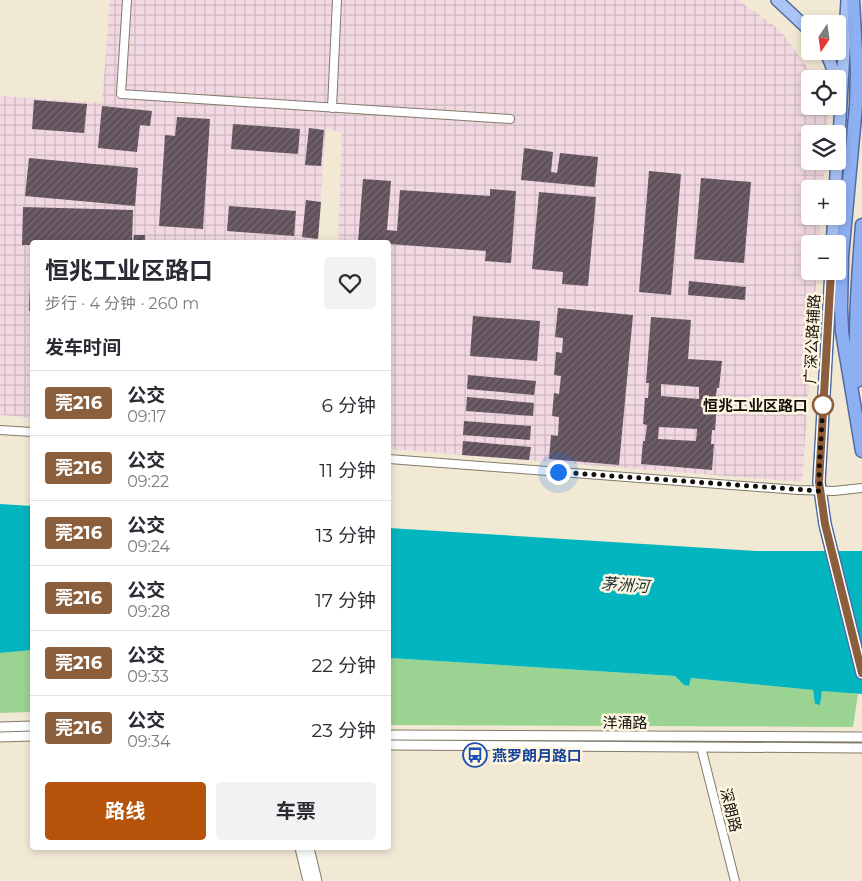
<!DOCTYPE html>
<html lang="zh">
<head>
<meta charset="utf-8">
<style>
  :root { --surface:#fff; --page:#f2f2f3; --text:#2b2b33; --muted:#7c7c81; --line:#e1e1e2; --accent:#b45309 }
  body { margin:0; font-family:Montserrat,"Noto Sans SC",sans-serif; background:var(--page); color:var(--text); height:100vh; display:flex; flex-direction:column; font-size:19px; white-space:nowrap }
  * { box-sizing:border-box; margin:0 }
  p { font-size:16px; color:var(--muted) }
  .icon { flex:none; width:28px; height:28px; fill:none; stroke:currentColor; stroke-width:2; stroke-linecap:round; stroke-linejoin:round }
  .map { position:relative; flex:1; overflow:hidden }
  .side { position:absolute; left:30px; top:240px; width:361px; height:610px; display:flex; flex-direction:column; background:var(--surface); border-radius:5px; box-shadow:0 2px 8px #0003 }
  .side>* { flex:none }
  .badge { padding:0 10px; border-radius:4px; font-size:18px; line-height:32px }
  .needle { width:32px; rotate:193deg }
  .buttons { position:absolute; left:801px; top:15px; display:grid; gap:10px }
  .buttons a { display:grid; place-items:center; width:45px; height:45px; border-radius:5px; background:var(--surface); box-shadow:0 2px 8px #0003; font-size:25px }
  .you { position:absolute; width:25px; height:25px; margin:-12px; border:4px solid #fff; border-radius:50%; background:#1a73e8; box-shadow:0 0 0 8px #1a73e833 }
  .map>.badge { position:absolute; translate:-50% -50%; box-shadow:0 0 0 2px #fff }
  h2 { padding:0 15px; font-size:19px; line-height:45px }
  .round { display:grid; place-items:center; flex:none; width:52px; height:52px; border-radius:5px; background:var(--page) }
  .head { display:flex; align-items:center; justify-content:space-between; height:85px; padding:0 15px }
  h1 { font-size:24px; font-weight:700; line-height:38px }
  .cta { display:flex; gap:10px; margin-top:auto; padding:10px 15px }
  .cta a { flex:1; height:58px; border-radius:5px; background:var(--accent); color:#fff; font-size:20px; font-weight:700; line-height:58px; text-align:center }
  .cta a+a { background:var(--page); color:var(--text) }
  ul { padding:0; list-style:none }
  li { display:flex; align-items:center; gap:15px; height:65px; padding:0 15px; border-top:1px solid var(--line) }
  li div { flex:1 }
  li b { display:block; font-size:19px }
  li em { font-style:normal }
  li .badge { min-width:55px; font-weight:700; text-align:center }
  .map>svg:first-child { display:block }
  .industrial { fill:url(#industrial-grid) }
  .green { fill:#9bd492 }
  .water { fill:#03b5be }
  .building { fill:url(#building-hatch); fill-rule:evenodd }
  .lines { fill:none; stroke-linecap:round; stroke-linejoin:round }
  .minor-casing { stroke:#827a69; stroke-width:10 }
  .tertiary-casing { stroke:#827a69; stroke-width:11 }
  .primary-casing { stroke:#516ca0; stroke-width:14 }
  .trunk-casing { stroke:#516ca0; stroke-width:15 }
  .minor { stroke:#fff; stroke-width:8 }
  .tertiary { stroke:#fff; stroke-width:9 }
  .primary { stroke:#aac4f6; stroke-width:11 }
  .trunk { stroke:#8eb0f3; stroke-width:12 }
  .line-casing { stroke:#fff; stroke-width:11 }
  .line { stroke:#8b5e3c; stroke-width:8 }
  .walk { stroke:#13100a; stroke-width:5; stroke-dasharray:0 9 }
  .stop-dot { fill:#fff; stroke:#8b5e3c; stroke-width:2.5 }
  .labels { text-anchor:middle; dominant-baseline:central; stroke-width:5; stroke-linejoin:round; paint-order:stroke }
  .street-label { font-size:15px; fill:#13100a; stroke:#fff6e2 }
  .stop-label { font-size:15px; font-weight:bold; fill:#13100a; stroke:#fff6e2; text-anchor:end }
  .transit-label { font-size:15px; font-weight:bold; fill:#164399; stroke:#fff6e2; text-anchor:start }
  .water-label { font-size:16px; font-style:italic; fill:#1c3335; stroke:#fff6e2 }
</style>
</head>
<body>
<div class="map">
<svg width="862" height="881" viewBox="0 0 862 881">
  <defs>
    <pattern id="industrial-grid" width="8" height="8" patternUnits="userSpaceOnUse" patternTransform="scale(1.25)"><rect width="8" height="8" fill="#f1d8e1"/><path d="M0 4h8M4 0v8" fill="none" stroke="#ceb8c0"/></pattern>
    <pattern id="building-hatch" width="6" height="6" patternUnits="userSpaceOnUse" patternTransform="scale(1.25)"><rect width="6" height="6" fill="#61515c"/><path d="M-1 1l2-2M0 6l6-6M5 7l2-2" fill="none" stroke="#776a72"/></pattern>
  </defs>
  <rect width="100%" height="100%" fill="#f2e9d5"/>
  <path class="industrial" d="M110 0H738L780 30 816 79H810V106H829L827 134H810V161H825L823 189H810V216H821L819 244H810V271H817L802 482 389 449V242H338L342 133 326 128 317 242H32V418L0 415V96L102 103Z"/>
  <path class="green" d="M32 650V712L0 713V653Z
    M389 658 675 676 684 685 689 686 691 678 813 690 815 704 820 705 822 690 858 694 853 727 389 725Z"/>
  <path class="water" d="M0 504 32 506V650L0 653Z
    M389 528 756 551H862V694L822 691 820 705 815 704 813 690 691 678 689 686 684 685 675 676 389 658Z"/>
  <path class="building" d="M34 100 87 104 84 133 32 129Z
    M102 106 152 111 150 126 140 125 137 152 98 148Z
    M177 117 210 119 203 229 159 226 165 135 175 136Z
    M233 124 300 129 298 154 231 149Z
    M309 128 324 130 321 166 305 165Z
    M524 148 553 152 551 172 557 173 560 153 598 157 595 187 521 180Z
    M29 158 138 168 135 206 25 196Z
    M649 171 681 174 671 295 639 292Z
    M701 178 751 182 744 263 694 259Z
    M363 179 391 181 387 230 397 231 400 190 490 196V189L516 191 511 263 485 261 486 251 389 244V242H358Z
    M539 192 596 197 588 286 562 284 563 272 532 269Z
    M306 200 321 202 318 239 302 237Z
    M229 206 296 211 294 236 227 231Z
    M23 207 133 210 132 242H32V245H22Z
    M134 235H145V242H133Z
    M31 259H32V311H29Z
    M689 281 746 287 745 300 688 295Z
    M558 308 633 315 619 465 549 459 551 435 558 436 559 417 552 416 554 393 559 394 561 376 554 375 556 352 562 353 563 338 555 337Z
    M473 316 540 321 537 361 470 356Z
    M651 317 691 320 688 359 722 361 719 388H717L715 403H717L715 430H712L711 444H714L712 470 641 464 643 441H645L647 425 643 424 645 398H648L649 383H646ZM661 384 699 387V399L661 396ZM659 427 697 429 696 441 658 439Z
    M468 375 536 381 534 395 467 389Z
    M467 397 534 403 533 416 466 411Z
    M464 421 531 426 530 440 463 435Z
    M463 441 531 447 529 460 462 455Z"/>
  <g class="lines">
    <g class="minor-casing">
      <path id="minor" d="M127 0 121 94 510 119
        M332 108 337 0
        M0 430 32 432
        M389 459 798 490 834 491 862 488
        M701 747 735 881"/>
    </g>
    <g class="tertiary-casing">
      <path id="tertiary" d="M0 727 32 726
        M389 735 862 737
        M0 737 32 736
        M389 745 862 748
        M300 848 308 881
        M309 848 317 881"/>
    </g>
    <g class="primary-casing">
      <path id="primary" d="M777 0 810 31
        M825 51 830 62 836 79
        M838 154 847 0
        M835 189 837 161
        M832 244 834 216
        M831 271 819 482 825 524 862 673"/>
    </g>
    <g class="trunk-casing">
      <path id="trunk" d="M853 0 857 71 856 105 842 257 841 307 842 332 862 451
        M857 381C854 329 858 277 862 225"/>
    </g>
    <use href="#minor" class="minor"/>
    <use href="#tertiary" class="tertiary"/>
    <use href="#primary" class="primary"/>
    <use href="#trunk" class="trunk"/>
  </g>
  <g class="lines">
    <g class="line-casing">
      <path id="line" d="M831 271 819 482 825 524 862 673"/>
    </g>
    <use href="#line" class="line"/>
    <path class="walk" d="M558 472 820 491 819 472 823 405"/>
  </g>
  <defs>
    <g id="bus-ring" transform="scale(1.25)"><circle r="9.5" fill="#fff6e2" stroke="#1a4fb4" stroke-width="1.5"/><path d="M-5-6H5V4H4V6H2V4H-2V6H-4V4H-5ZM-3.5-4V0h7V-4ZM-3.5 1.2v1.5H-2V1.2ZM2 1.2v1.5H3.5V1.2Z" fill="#1a4fb4"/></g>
  </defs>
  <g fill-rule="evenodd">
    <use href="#bus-ring" x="475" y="755"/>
  </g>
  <circle class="stop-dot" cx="823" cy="405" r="10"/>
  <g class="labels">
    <g class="street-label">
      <text transform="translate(812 339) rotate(-87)">广深公路辅路</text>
      <text x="625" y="722">洋涌路</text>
      <text transform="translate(731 810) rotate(76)">深朗路</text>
    </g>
    <g class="stop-label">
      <text x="808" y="405">恒兆工业区路口</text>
    </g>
    <g class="transit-label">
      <text x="492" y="755">燕罗朗月路口</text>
    </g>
    <g class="water-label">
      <text transform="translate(625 585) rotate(4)">茅洲河</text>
    </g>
  </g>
</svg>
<div class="buttons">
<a><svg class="needle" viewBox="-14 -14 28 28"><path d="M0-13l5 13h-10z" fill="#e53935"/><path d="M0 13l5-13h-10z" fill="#7c7c81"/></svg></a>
<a><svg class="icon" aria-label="locate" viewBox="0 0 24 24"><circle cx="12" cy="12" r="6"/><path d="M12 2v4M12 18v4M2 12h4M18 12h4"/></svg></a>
<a><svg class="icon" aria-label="layers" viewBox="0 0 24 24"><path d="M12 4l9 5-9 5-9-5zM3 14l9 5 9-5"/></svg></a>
<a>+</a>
<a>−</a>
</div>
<div class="you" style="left:558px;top:472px"></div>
<section class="side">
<div class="head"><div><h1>恒兆工业区路口</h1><p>步行 · 4 分钟 · 260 m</p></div><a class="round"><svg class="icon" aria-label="heart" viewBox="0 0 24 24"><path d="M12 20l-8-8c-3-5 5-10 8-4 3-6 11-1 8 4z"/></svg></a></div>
<h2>发车时间</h2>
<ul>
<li><span class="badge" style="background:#8b5e3c;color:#fff">莞216</span><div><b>公交</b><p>09:17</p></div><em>6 分钟</em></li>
<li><span class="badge" style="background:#8b5e3c;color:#fff">莞216</span><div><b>公交</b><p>09:22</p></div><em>11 分钟</em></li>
<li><span class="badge" style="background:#8b5e3c;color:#fff">莞216</span><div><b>公交</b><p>09:24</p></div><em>13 分钟</em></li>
<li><span class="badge" style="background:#8b5e3c;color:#fff">莞216</span><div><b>公交</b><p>09:28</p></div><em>17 分钟</em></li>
<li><span class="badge" style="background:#8b5e3c;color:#fff">莞216</span><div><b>公交</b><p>09:33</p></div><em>22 分钟</em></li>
<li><span class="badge" style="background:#8b5e3c;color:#fff">莞216</span><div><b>公交</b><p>09:34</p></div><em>23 分钟</em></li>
</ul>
<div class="cta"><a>路线</a><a>车票</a></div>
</section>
</div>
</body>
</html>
